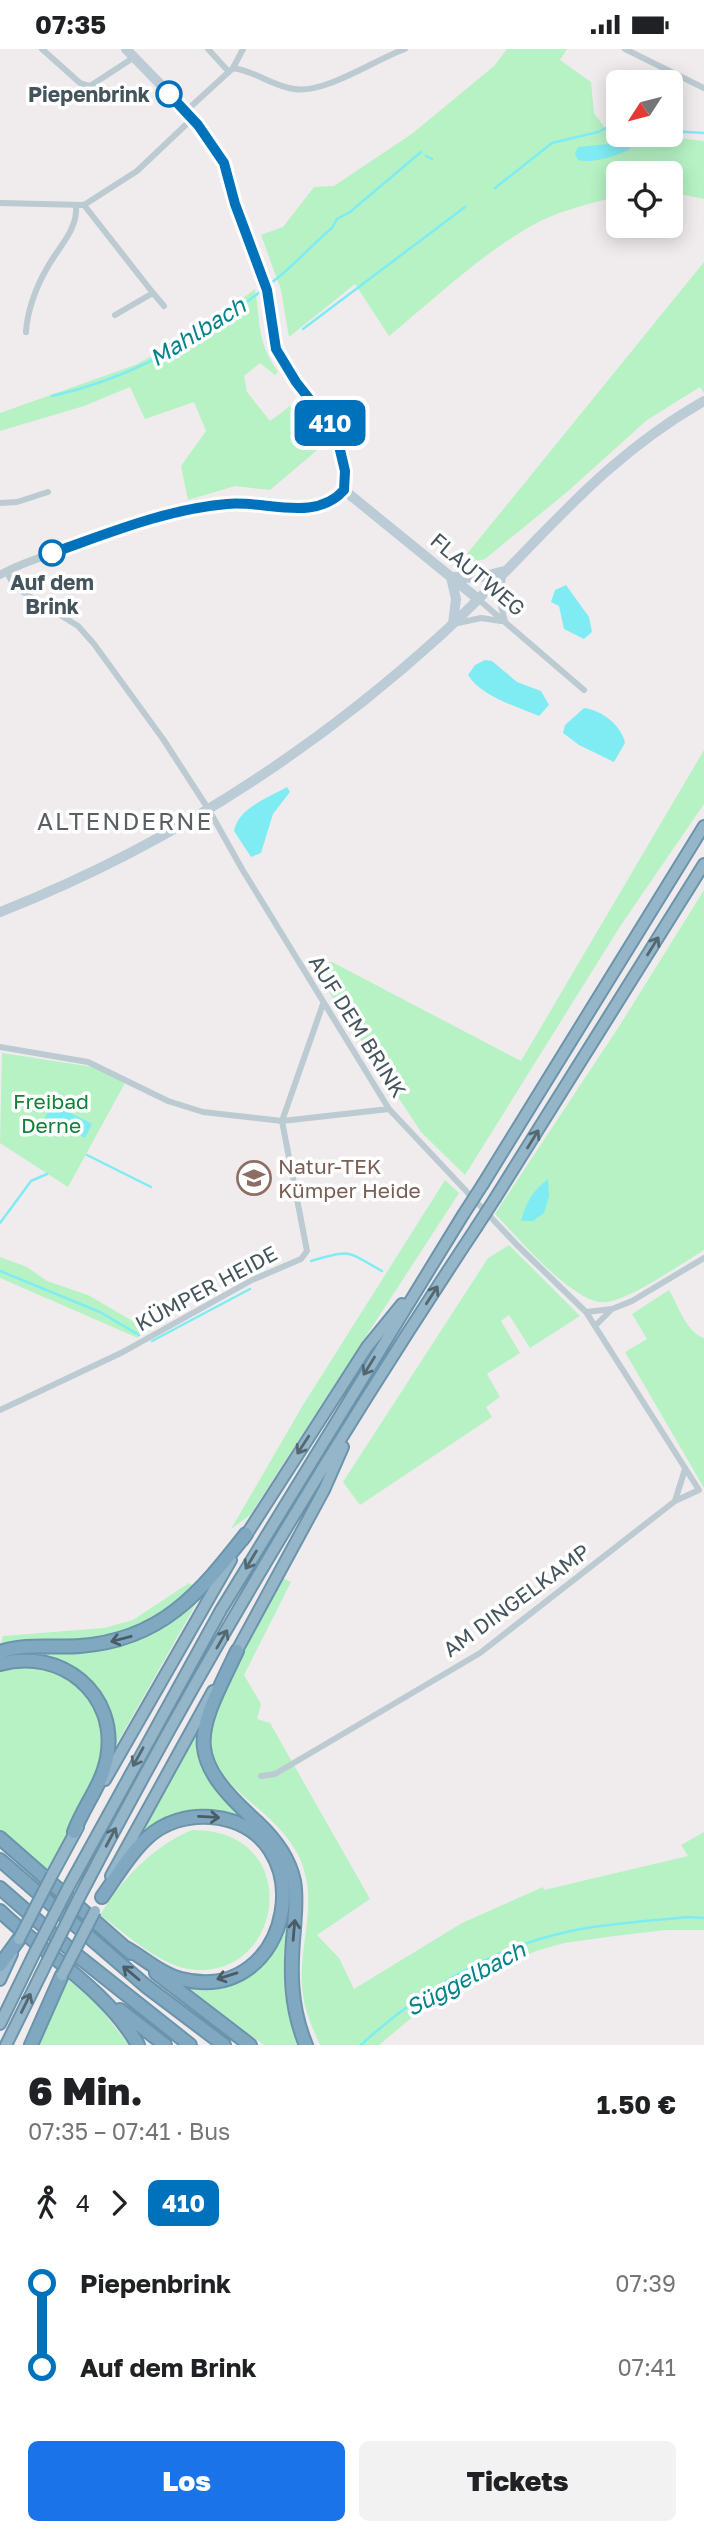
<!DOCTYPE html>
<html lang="de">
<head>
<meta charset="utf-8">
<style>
  :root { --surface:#fff; --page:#f2f2f2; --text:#202124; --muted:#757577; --accent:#1a73e8 }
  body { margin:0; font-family:"Golos Text",sans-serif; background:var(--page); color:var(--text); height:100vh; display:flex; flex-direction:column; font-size:26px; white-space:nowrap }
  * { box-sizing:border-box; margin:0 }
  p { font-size:23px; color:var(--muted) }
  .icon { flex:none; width:38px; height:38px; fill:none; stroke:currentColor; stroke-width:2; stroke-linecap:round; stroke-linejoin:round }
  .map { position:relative; height:1996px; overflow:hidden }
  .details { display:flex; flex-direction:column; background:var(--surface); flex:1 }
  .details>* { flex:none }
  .badge { padding:0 14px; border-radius:10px; font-size:24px; line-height:46px }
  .needle { width:46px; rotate:234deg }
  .controls { position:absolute; left:606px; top:21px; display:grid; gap:14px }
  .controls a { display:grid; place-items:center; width:77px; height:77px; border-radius:10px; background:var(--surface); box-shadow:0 4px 18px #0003; font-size:35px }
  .map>.badge { position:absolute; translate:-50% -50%; box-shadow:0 0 0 4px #fff }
  .legs { display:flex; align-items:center; gap:10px; height:77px; padding:0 28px; font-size:23px }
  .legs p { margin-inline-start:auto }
  .headline { display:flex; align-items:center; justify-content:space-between; height:119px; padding:0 28px }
  h1 { font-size:38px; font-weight:800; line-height:52px }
  .cta { display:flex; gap:14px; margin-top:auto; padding:14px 28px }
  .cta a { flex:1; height:80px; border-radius:10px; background:var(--accent); color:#fff; font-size:28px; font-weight:800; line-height:80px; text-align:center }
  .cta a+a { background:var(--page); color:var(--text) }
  ul { padding:0 28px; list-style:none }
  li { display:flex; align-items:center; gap:24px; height:84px; font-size:26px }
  li i { display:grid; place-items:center; width:10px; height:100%; margin:0 9px; background:currentColor }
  li i::after { content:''; width:18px; height:18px; margin:-9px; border:5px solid; border-radius:50%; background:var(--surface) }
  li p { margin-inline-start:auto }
  li:first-child i { background:linear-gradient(#0000 50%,currentColor 0) }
  li:last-child i { background:linear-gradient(currentColor 50%,#0000 0) }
  .status { display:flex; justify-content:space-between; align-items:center; height:49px; padding:0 35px; background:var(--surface); direction:ltr }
  .status svg { height:19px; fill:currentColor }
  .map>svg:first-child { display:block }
  .green { fill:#b6f2c4 }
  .water { fill:#7fecf3 }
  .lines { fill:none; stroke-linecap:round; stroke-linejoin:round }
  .stream { stroke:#7fecf3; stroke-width:2.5 }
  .trunk-casing { stroke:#6b94ac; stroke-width:14 }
  .motorway-casing { stroke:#6b94ac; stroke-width:16 }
  .minor { stroke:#bccad1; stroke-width:6 }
  .tertiary { stroke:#bccad1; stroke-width:8 }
  .secondary { stroke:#bbccd6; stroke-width:10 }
  .trunk { stroke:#95b6c8; stroke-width:10 }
  .motorway { stroke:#80a9c1; stroke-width:12 }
  .trunk-bridge-casing { stroke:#6b94ac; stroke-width:14; stroke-linecap:butt }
  .trunk-bridge { stroke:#95b6c8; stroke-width:10 }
  .oneway { stroke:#546872 }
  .oneway2 { stroke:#4a5c66 }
  .line-1-casing { stroke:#fff; stroke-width:16 }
  .line-1 { stroke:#0072bc; stroke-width:10 }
  .stop-1-dot { fill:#fff; stroke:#0072bc; stroke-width:3.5 }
  .labels { text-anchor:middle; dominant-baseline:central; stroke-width:7; stroke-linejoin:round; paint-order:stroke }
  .stop-label { font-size:21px; font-weight:bold; fill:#44545c; stroke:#fff; text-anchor:end }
  .street-label { font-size:21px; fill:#44545c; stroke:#fff }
  .park-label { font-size:21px; fill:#0f8237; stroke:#fff }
  .education-label { font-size:21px; fill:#785e54; stroke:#fff; text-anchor:start }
  .water-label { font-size:23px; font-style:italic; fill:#04828a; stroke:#fff }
  .quarter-label { font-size:24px; letter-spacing:2px; fill:#595f62; stroke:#fff }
</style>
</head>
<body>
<div class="status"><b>07:35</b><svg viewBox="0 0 49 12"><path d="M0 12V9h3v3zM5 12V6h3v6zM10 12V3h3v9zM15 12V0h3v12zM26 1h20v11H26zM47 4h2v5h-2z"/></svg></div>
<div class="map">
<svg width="704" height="1996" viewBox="0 0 704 1996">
  <rect width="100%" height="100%" fill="#f0eced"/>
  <path class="green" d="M507 0H567L560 11 591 33 594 64 607 82 618 77V86H654L704 92V150L670 143V124H618V147C589 155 557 162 531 177 479 207 434 250 389 287L355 235 289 288 281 241 261 186 283 178 314 138 334 137 413 84 494 17Z
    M704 213V344L700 338 647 371 567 443 485 510 458 516Z
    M255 240C261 275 256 291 278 323L275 326 260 314 244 327 247 343 270 372 298 351 328 392 270 441 235 437 188 451 181 417 206 382 194 353 145 370 130 338 84 357 0 382V364L135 316 194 285Z
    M704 701V755L621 876 465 1126 421 1083 312 917 332 913 521 1012Z
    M704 841V1201C681 1215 634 1248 608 1253 576 1259 518 1188 495 1165L620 976Z
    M2 1004 93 1018 125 1034 68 1138 0 1094Z
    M445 1131 459 1144 250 1466 231 1480 303 1356Z
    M509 1196 580 1267 530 1299 509 1266 501 1272 520 1304 487 1325 500 1348 486 1358 492 1368 360 1456 343 1433 488 1209Z
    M0 1208 27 1218 47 1232 88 1246 143 1278 138 1289 0 1229Z
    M669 1241C678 1256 686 1283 704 1289V1439L625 1303 647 1290 632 1265Z
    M283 1529 291 1533 244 1626 261 1655 257 1670 270 1674 370 1850 317 1886 339 1909 354 1940 462 1874 543 1838 544 1841 688 1807 681 1796 704 1783V1881H665L615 1887 564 1894 536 1902 434 1950 379 1996H320C313 1980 305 1963 303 1946 297 1906 314 1868 306 1829 301 1799 277 1775 254 1756 233 1739 214 1721 209 1693 203 1659 265 1563 283 1529Z
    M189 1534 196 1539C157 1569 121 1588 71 1592 47 1594 24 1592 0 1596L3 1587 104 1579 133 1571Z
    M200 1548 115 1698 77 1622 46 1608 0 1607 94 1600Z
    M26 1616C52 1620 75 1628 90 1651 125 1708 72 1774 46 1824L0 1781V1622Z
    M197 1682C197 1737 225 1747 259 1782 270 1792 280 1809 286 1822 300 1850 287 1893 285 1923 284 1948 292 1973 301 1996H264L180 1935 213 1937 267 1908 280 1889 286 1871 289 1855 285 1825 246 1775 230 1767 215 1764 140 1786Z
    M192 1781C303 1780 286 1925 197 1921 161 1919 128 1886 100 1866 121 1831 153 1797 192 1781Z
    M67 1930 96 1954 129 1996H35Z"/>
  <path class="water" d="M630 93V100C617 107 592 115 578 111L575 105 578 98Z
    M566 536 589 568 592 583 584 590 564 580 559 557 551 553 555 541Z
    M485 611 492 612 517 633 541 642 549 656 539 667C516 657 482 648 468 626L475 616Z
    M584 659C602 661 622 677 625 694L614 713 579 696 563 684 565 676Z
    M287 738 290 743 273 765 261 804 251 808 234 782C238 759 268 749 287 738Z
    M52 1054 92 1075 85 1089 45 1068Z
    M548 1130 549 1147 544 1164 533 1172H521C526 1154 532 1142 548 1130Z"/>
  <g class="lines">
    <path class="stream" d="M670 82 704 84
      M426 107 432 110
      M495 139 552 94 598 83 618 73
      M303 280 465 158
      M52 347C138 328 213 283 281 226 298 212 314 194 332 179L337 170 350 163 421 103
      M87 1106 151 1138
      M0 1174 31 1132 47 1125
      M311 1212C353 1199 347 1203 382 1222
      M0 1222 100 1263 139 1286
      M152 1292 250 1240
      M361 1996C418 1943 493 1898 571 1882 609 1874 649 1872 688 1868L704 1869"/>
    <g class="trunk-casing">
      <path id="trunk" d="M483 1135 704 777
        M496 1148 704 815
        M243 1491 367 1298 402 1255
        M234 1607 324 1441 343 1398
        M105 1731 231 1511
        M52 1826 78 1778
        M111 1827 213 1642
        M68 1839 221 1561 463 1166
        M79 1849C199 1618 333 1395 476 1179
        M0 1931 12 1905
        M0 1975 35 1903
        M6 1996 47 1913"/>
    </g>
    <g class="motorway-casing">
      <path id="motorway" d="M237 1602C196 1687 182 1706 258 1774 275 1790 289 1808 294 1832 297 1848 295 1864 294 1880 290 1921 290 1958 306 1996
        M0 1603C25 1594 54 1599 80 1597 161 1591 199 1545 246 1485
        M0 1615C61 1598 119 1645 107 1709 102 1736 83 1758 74 1783
        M0 1789 131 1904
        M0 1811 146 1937 224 1996
        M0 1839 79 1908 190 1996
        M102 1848C116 1829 129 1805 147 1789 164 1773 188 1766 211 1768 325 1778 295 1959 181 1930 161 1925 144 1909 126 1899
        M0 1862C45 1906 106 1940 138 1996
        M0 1916 19 1890
        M156 1924 250 1996
        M120 1961 165 1996
        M31 1996 62 1926"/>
    </g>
    <path class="minor" d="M42 0 80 34 90 37 133 9
      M208 0 229 23
      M625 0 704 39
      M233 19C255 22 272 37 294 40 325 45 374 11 405 0
      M186 62 233 19 243 0
      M0 154 84 156 137 122 193 69
      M84 156 153 244
      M115 266 153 244 164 257
      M26 283C27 263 36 238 46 221 56 201 78 181 76 158
      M0 454 17 453 48 443
      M6 522 15 538 78 577 94 595 163 690 209 761 242 820 389 1060 517 1196 586 1263 699 1441 675 1452 480 1604 275 1725 261 1727
      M503 528 499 550 505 572
      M478 550 584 641
      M453 575 481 569 501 572
      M0 998 88 1013 168 1052 203 1063 282 1072 389 1060
      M586 1263 612 1260
      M596 1276 612 1260 632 1252 704 1209
      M0 1361 123 1303 252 1231 301 1210 307 1202 282 1072 323 955
      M675 1452 685 1420"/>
    <path class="tertiary" d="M0 526C20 514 43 508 65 500 117 481 175 456 231 454 268 453 316 472 344 441"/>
    <path class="secondary" d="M126 0 193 69 224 114 235 155 267 241 276 300 296 333 336 384 345 422 344 441 478 550
      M451 528 456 550 453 575
      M455 528 477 529 504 522
      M0 863C163 799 311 704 441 586 531 504 594 414 704 352"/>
    <use href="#trunk" class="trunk"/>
    <use href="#motorway" class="motorway"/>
    <g class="trunk-bridge-casing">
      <path id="trunk-bridge" d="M463 1166 483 1135
        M476 1179 496 1148
        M19 1890 52 1826
        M35 1903 68 1839
        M47 1913 79 1849
        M62 1926 95 1862"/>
    </g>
    <use href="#trunk-bridge" class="trunk-bridge"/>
  </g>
  <defs><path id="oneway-shaft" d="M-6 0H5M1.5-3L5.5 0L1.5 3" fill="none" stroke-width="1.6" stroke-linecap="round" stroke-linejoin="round" transform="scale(1.75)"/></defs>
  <g class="oneway">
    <use href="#oneway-shaft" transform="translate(653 897) rotate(-58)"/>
    <use href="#oneway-shaft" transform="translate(533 1090) rotate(-58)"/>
    <use href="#oneway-shaft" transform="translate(432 1246) rotate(-57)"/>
    <use href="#oneway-shaft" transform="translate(369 1317) rotate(122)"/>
    <use href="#oneway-shaft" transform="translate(303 1396) rotate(123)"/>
    <use href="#oneway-shaft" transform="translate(251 1511) rotate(121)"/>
    <use href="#oneway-shaft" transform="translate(222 1590) rotate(-60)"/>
    <use href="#oneway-shaft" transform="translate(138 1708) rotate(119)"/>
    <use href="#oneway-shaft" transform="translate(111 1788) rotate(-62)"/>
    <use href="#oneway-shaft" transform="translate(26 1954) rotate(-64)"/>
  </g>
  <g class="oneway2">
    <use href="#oneway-shaft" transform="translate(121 1590) rotate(165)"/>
    <use href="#oneway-shaft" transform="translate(209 1768) rotate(3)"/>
    <use href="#oneway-shaft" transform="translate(294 1881) rotate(-85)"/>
    <use href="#oneway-shaft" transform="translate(131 1924) rotate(-140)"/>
    <use href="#oneway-shaft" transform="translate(227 1927) rotate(163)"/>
  </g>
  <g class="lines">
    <g class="line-1-casing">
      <path id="line-1" d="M52 504C109 484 167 460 227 455 265 451 315 474 344 441L345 422 336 384 296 333 276 300 267 241 235 155 224 114 198 76 169 45"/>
    </g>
    <use href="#line-1" class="line-1"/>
  </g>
  <defs>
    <g id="school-ring" transform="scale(1.75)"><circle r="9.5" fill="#fff" stroke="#8d6e63" stroke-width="1.5"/><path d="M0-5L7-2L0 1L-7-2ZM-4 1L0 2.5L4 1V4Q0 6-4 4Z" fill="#8d6e63"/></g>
  </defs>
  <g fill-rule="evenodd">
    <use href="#school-ring" x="254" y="1129"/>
  </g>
  <g class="stop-1-dot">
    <circle cx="169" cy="45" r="12"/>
    <circle cx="52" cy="504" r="12"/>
  </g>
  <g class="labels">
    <g class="stop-label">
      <text x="150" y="45">Piepenbrink</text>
      <text x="52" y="533" text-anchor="middle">Auf dem<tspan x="52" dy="24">Brink</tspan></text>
    </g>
    <g class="street-label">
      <text transform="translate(478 525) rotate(40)">FLAUTWEG</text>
      <text transform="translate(358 977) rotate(58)">AUF DEM BRINK</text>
      <text transform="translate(206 1239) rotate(-28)">KÜMPER HEIDE</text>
      <text transform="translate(516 1551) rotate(-36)">AM DINGELKAMP</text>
    </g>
    <g class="park-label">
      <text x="51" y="1052">Freibad<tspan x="51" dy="24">Derne</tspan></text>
    </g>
    <g class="education-label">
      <text x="278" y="1117">Natur-TEK<tspan x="278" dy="24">Kümper Heide</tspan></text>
    </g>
    <g class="water-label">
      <text transform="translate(197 282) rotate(-32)">Mahlbach</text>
      <text transform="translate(465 1929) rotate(-28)">Süggelbach</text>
    </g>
    <g class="quarter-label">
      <text x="125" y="771">ALTENDERNE</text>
    </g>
  </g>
</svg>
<div class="controls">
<a><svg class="needle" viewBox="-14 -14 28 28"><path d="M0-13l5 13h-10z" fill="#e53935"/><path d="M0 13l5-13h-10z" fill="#757577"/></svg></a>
<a><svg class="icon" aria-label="locate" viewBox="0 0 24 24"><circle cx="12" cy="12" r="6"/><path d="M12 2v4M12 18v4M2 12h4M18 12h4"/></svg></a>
</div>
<b class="badge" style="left:330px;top:374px;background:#0072bc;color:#fff">410</b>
</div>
<section class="details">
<div class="headline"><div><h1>6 Min.</h1><p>07:35 – 07:41 · Bus</p></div><b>1.50 €</b></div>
<div class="legs"><svg class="icon" aria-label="walk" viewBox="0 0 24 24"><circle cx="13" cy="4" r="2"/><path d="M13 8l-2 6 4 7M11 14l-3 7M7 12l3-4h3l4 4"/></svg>4<svg class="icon" aria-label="forward" viewBox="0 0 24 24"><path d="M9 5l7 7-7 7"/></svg><b class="badge" style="background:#0072bc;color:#fff">410</b></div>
<ul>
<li><i style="color:#0072bc"></i><b>Piepenbrink</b><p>07:39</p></li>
<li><i style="color:#0072bc"></i><b>Auf dem Brink</b><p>07:41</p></li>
</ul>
<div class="cta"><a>Los</a><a>Tickets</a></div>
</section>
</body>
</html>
